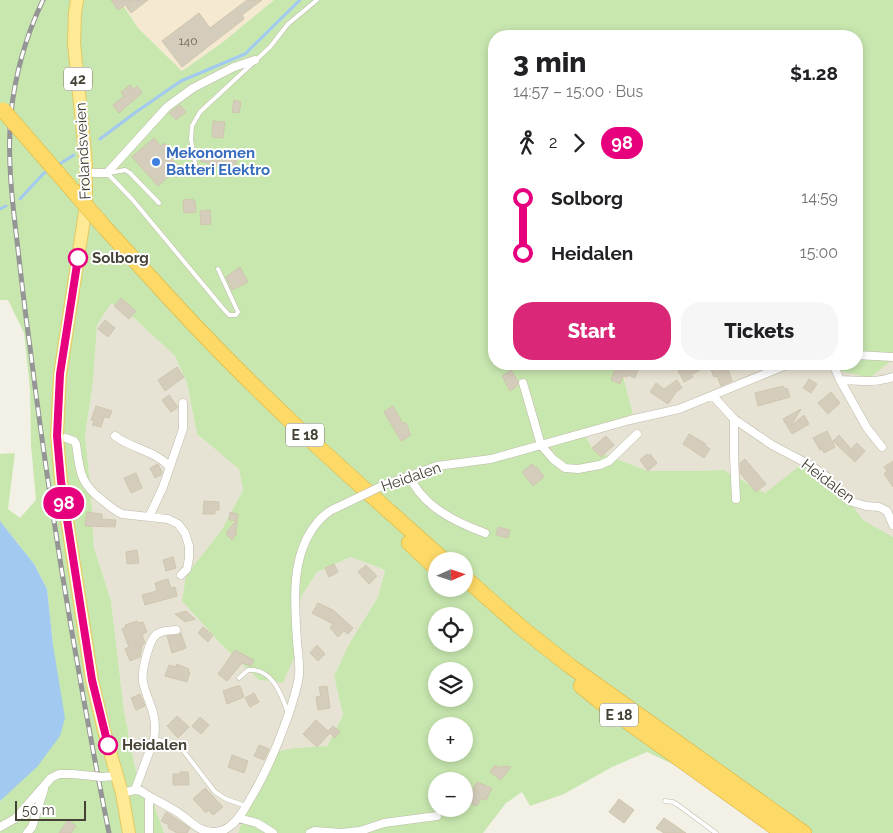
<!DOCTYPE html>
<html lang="en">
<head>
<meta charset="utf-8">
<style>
  :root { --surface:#fff; --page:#f6f6f6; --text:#202124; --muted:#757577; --accent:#db2777 }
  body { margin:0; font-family:Raleway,sans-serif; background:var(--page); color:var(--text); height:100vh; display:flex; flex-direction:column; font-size:19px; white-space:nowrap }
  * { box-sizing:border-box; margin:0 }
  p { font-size:16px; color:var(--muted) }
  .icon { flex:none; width:28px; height:28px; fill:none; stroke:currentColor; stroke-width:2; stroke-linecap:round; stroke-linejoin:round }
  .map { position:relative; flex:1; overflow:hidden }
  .side { position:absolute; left:488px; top:30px; width:375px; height:340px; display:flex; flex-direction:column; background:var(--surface); border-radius:20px; box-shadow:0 2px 8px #0003 }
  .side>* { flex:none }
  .badge { padding:0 10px; border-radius:16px; font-size:18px; line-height:32px }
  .needle { width:32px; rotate:87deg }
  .buttons { position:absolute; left:428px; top:552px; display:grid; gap:10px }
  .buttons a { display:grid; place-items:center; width:45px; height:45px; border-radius:50%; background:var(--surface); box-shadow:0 2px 8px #0003; font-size:25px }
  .scale { position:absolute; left:15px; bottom:12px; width:71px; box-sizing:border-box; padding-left:5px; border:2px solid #464135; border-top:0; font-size:14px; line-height:18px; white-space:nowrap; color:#464135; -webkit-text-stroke:4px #fff; paint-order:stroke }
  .map>.badge { position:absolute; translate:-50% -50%; box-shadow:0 0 0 2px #fff }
  .legs { display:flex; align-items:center; gap:8px; height:55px; padding:0 25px; font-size:16px }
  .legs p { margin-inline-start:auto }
  .overview { display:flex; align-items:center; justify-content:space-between; height:85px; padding:0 25px }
  h1 { font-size:28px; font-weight:800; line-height:38px }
  .cta { display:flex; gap:10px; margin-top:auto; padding:10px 25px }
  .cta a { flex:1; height:58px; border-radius:20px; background:var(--accent); color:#fff; font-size:20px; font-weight:800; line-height:58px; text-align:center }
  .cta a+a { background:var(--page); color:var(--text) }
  ul { padding:0 25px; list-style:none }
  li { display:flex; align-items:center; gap:18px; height:55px; font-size:19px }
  li i { display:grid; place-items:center; width:8px; height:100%; margin:0 6px; background:currentColor }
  li i::after { content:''; width:12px; height:12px; margin:-6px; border:4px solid; border-radius:50%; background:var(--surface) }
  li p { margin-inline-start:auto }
  li:first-child i { background:linear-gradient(#0000 50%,currentColor 0) }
  li:last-child i { background:linear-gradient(currentColor 50%,#0000 0) }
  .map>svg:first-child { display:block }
  .residential { fill:#e7e3d4 }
  .commercial { fill:#f5e9d1 }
  .green { fill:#c8e7af; fill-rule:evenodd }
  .water { fill:#a2c9f0 }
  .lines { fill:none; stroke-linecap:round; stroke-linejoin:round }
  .stream { stroke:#a2c9f0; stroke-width:3 }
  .building { fill:#d5cdbb; stroke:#cfc6af }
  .lane-casing { stroke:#beb9a9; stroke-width:5 }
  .street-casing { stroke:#beb9a9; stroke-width:9 }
  .primary-casing { stroke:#e3c964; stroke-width:14 }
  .highway-casing { stroke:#ddaf36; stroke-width:16 }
  .lane { stroke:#fff; stroke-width:4 }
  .street { stroke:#fff; stroke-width:8 }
  .primary { stroke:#feea94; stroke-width:12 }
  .highway { stroke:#fdd967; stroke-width:15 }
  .rail-casing { stroke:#959595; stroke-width:5 }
  .rail { stroke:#fff; stroke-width:3; stroke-dasharray:9; stroke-linecap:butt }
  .street-bridge-casing { stroke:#beb9a9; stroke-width:9; stroke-linecap:butt }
  .highway-bridge-casing { stroke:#ddaf36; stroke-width:16; stroke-linecap:butt }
  .street-bridge { stroke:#fff; stroke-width:8 }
  .highway-bridge { stroke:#fdd967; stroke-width:15 }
  .line-1-casing { stroke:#fff; stroke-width:11 }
  .line-1 { stroke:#e6007e; stroke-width:8 }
  .shop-dot { fill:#3f7fe0; stroke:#fff; stroke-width:2 }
  .stop-1-dot { fill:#fff; stroke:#e6007e; stroke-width:2.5 }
  .labels { text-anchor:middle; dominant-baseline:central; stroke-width:4; stroke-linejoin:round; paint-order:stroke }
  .number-label { font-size:12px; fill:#6a6456 }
  .shield { fill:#fff; stroke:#7e7a72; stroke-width:1 }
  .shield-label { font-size:14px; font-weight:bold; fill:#464135 }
  .street-label { font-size:15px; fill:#464135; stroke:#fff }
  .shop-label { font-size:15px; font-weight:bold; fill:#366cbe; stroke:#fff; text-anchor:start }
  .stop-label { font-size:15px; font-weight:bold; fill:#464135; stroke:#fff; text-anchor:start }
</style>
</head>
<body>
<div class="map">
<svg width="893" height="833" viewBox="0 0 893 833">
  <rect width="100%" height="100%" fill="#f3f0e6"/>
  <path class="residential" d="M111 302 134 318 175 356 187 383 197 434 239 468 243 490 221 531 186 575 182 601 220 643 259 680 296 653 301 597 317 572 351 557 385 570 378 597 349 644 334 676 343 715 327 746 294 748 250 802 238 833H164L154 804 137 777 124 711 111 601 94 548 91 492 85 436 93 382 97 325Z
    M893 359V537L863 520 830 476 765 493 724 470 690 471H648L593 450 585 435 633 414 620 364H818L825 367 869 377Z"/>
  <path class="commercial" d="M128 0H274L223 42 182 71 138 28 123 5Z"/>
  <path class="green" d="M0 0H128L123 5 138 28 182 71 223 42 274 0H893V359L870 378 825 367 818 364H856V36H494V364H620L633 414 589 432 585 435 593 450 648 471H690L724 470 765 493 802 464 830 476 863 520 893 537V833H788L696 775 647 752 612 767 564 794 530 806 522 792 506 803 483 833H238L250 802 276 752 294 748 327 746 343 715 334 676 349 644 378 597 385 570 351 557 317 572 301 597 296 653 283 683 259 680 220 643 182 601 186 575 221 531 243 490 239 469 197 434 187 383 175 356 134 318 111 303 97 325 93 382 85 436 91 492 94 548 111 601 124 711 137 777 154 804 164 833H0V801L2 800 53 645 47 589 34 564 0 521V454L15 453 8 509 20 518 36 500 31 445 30 389 24 333 8 300H0ZM436 561H464V589H436ZM436 616H464V644H436ZM436 671H464V699H436ZM436 726H464V754H436ZM436 781H464V809H436Z"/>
  <path class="water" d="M0 521 34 564 47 589 53 645 65 718 60 736 37 767 0 801Z"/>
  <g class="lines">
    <path class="stream" d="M100 139 136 112 181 81 245 54 300 0
      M58 165 74 155
      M20 199 43 174 50 170
      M0 209 6 206"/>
  </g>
  <path class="building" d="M111 0H133L118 10Z
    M133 0H148L131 13 126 6Z
    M247 0H262L242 15 244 19 182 67 162 41 199 13 210 28Z
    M130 85 134 89 137 86 142 93 119 113 113 105 124 96 121 92Z
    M234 100 241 102 239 113 232 112Z
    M180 105 186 112 176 120 169 113Z
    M213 121 225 122 223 138 212 137Z
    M154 138 161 146 164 143 170 150 167 153 179 167 158 186 132 157Z
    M203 149 237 161 232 177 221 174 223 168 200 161Z
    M193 199V201H195L196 212 184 213 183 200Z
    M210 210 211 224 201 225 200 211Z
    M240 267 248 282 232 290 226 277Z
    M121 298 136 311 129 319 114 306Z
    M105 320 115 328 108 337 98 329Z
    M617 364H629L638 370 635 378 628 375 627 377 623 376 620 384 611 380Z
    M693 364H727L732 381 721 386 717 376 714 377 709 365 691 375 693 377 684 382 678 371Z
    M177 367 184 377 165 391 158 380Z
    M511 370 518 381V385L510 391 502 376Z
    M809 379 817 384 811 393 803 388Z
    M677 380 682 388 677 391 668 404 650 392 656 383 664 389Z
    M783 386 784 389 787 388 790 397 758 406 755 393Z
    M831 392 840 403 828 414 818 403Z
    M169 395 177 406V408L171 412 162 400Z
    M96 406 112 411 109 418 104 417 101 427 92 425 94 421 91 420Z
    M393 406 403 424 405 422 409 429 408 430 411 435 401 441 384 412Z
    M801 409 791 426 804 415 809 424 792 434 783 419Z
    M827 431 835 447 824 453 822 449 820 450 813 438Z
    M689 434 706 444 705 445 710 449 704 458 683 444Z
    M839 435 851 449 857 443 865 451 855 462 833 441Z
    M606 436 614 445 601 457 592 448Z
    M647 454 649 456 650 454 657 463 648 471 640 460Z
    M745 459 766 484 756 492 740 473V463Z
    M893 461V487L884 474 887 471 884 467Z
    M158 464 162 472 161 475 155 478 150 468Z
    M532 464 535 468 537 467 544 477 533 486 522 472Z
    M136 473 142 488 131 493 124 478Z
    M204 501 219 502V510H215V514H203Z
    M87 512 102 514V519L116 520 115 527 85 526Z
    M230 512 238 514 236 532 237 533 232 540 227 535V531L236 521 229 520Z
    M498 527 510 530 508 538 496 535Z
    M137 550 139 563 127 564 126 552Z
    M173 557 176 568 166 571 163 560Z
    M334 564 338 572 329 577 325 568Z
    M366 565 377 576 369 584 358 572Z
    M168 579 171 588 175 587 177 596 145 605 142 595 157 591 155 583Z
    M318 603 333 610 353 628 348 634 344 631 338 637 330 628 333 624 312 613Z
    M186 611 195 619 185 622 175 614Z
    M137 621 138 623 143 622 147 632 142 634 145 643 142 646 140 657 130 661 125 649 129 647 122 629 126 627 125 625Z
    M203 627 213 635 208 642 198 633Z
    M181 633 186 648 172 653 167 636 177 635Z
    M317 645 325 654 318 661 310 653Z
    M235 650 254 660 251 666 242 663 227 681 218 674Z
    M176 664 189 669 188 672H190L187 682 165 676 169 665 177 667Z
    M237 686H240L244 697 227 704 223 691Z
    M327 686 330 708 318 710 316 697 321 696 319 687Z
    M254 693 259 702 250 707 245 698Z
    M140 694 145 706 136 710 131 698Z
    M177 716 189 727 178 738 167 726Z
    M200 717 209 725 201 734 192 726Z
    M316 720 328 731 333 726 340 732 335 738 330 733 317 747 303 734Z
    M259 745 269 749 264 760 254 756Z
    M232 755 248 761 244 773 228 767Z
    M495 765 499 768 501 766 511 767 501 780 490 772Z
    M180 772H188L189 785H173V774H180Z
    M477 782 492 788 486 800 481 799 477 806 468 802 470 797 469 796Z
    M205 788 223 807 213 815 208 810 206 813 193 799Z
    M619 799 634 810 624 823 609 812Z
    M166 812 190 828 187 833H177L168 828 169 825 161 821Z
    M664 818 686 833H664L656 828Z
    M68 820 76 826 71 833H59Z"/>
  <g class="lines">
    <g class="lane-casing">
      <path id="lane" d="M107 173 132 199 221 306 229 315H236L238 312 218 269
        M109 173 125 170 130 173 159 203
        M197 175 191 139 192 126 200 112 270 47 288 24 317 0
        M239 678 248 670C272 668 281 693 288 713
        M154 739 167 742 182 749 215 792 226 799 246 806
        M665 801 673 802 678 805 716 833"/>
    </g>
    <g class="street-casing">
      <path id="street" d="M87 173H107L167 107 193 88 234 67 255 60
        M856 355 893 357
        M833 364 840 380 867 428 882 447
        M840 380C858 381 876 383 893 377
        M523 383 541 445 553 459 565 468 578 469 600 465 609 461 637 434
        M713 396 734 419 772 445 810 465 827 477 837 490 849 501 866 506 879 507 887 511 893 525
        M734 419V457L736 499
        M115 436C132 449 156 451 170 467
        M66 438 74 441 76 444C80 471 79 482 102 500 108 505 114 510 122 514L168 519 178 524 185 533 189 546V558L187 569 181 575
        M409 475C422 506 455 522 485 533
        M384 485 437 466 491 459 630 420 679 409 789 364
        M149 517 163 487 183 429V403
        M101 777 117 776
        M135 790 154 739C158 712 148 705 143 682 141 672 149 639 157 634 162 630 170 631 176 630
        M122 793 135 790 141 791C152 799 163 803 174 810 187 817 197 832 213 832 218 832 226 830 230 826 240 819 246 806 252 796 268 769 279 742 289 713 293 701 297 689 299 676 300 665 298 653 297 642 295 605 290 561 313 528 320 518 327 511 338 507
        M238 818 257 823 273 833
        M0 827 16 818 51 778 59 774H72L93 776
        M27 833 32 827 44 789
        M149 833V800L151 798
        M310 833 315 831 341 833 360 831 384 823 437 816"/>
    </g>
    <g class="primary-casing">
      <path id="primary" d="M77 0 75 13 74 43 86 164V206L60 375 57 436 61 481 92 680 104 731 122 793 129 833"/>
    </g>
    <g class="highway-casing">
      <path id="highway" d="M172 301C257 394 351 478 445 561
        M409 543 436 568
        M464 577 523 629 570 666 804 833
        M581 686 607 707 783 833"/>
    </g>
    <use href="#lane" class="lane"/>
    <use href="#street" class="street"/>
    <use href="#primary" class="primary"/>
    <use href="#highway" class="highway"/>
    <g class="rail-casing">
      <path id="rail" d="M43 0C26 36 15 74 11 114 7 157 12 199 17 241 21 276 25 312 30 347 50 510 77 672 109 833"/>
    </g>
    <use href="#rail" class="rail"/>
    <g class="street-bridge-casing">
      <path id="street-bridge" d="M338 507 384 485
        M93 776 101 777"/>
    </g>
    <g class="highway-bridge-casing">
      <path id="highway-bridge" d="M3 110 107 230 172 301"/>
    </g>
    <use href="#street-bridge" class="street-bridge"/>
    <use href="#highway-bridge" class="highway-bridge"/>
  </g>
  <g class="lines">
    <g class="line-1-casing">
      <path id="line-1" d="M78 258 60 374 57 436 61 481 92 680 108 745"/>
    </g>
    <use href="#line-1" class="line-1"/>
  </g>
  <circle class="shop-dot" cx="156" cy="162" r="5"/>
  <g class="stop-1-dot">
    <circle cx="78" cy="258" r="9"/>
    <circle cx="108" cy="745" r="9"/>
  </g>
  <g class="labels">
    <g class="number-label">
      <text x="188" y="41">140</text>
    </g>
    <g class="shield">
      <rect x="64" y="67.5" width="28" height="23" rx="4"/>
      <rect x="286" y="423.5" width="38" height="23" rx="4"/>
      <rect x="600" y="703.5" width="38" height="23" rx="4"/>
    </g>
    <g class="shield-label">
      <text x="78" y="79">42</text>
      <text x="305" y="435">E 18</text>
      <text x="619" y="715">E 18</text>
    </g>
    <g class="street-label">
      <text transform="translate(83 151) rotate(-93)">Frolandsveien</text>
      <text transform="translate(411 477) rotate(-19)">Heidalen</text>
      <text transform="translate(828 481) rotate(37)">Heidalen</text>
    </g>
    <g class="shop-label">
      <text x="166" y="153">Mekonomen<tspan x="166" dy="17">Batteri Elektro</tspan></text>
    </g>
    <g class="stop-label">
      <text x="92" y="258">Solborg</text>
      <text x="122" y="745">Heidalen</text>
    </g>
  </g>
</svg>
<div class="buttons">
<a><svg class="needle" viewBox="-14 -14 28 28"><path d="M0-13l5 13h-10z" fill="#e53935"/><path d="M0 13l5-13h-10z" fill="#757577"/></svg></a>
<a><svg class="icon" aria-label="locate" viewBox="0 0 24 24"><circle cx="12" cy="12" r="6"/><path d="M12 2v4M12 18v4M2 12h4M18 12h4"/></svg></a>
<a><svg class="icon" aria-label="layers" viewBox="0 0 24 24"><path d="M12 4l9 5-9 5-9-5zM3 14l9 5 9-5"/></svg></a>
<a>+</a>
<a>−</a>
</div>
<div class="scale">50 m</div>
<b class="badge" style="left:64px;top:503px;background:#e6007e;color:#fff">98</b>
<section class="side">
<div class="overview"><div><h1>3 min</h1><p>14:57 – 15:00 · Bus</p></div><b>$1.28</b></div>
<div class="legs"><svg class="icon" aria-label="walk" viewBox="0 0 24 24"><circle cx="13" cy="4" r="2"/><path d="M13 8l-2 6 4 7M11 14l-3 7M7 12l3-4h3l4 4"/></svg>2<svg class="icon" aria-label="forward" viewBox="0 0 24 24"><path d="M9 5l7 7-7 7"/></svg><b class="badge" style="background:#e6007e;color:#fff">98</b></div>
<ul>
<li><i style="color:#e6007e"></i><b>Solborg</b><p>14:59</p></li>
<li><i style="color:#e6007e"></i><b>Heidalen</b><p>15:00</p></li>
</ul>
<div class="cta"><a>Start</a><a>Tickets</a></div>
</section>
</div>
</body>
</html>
